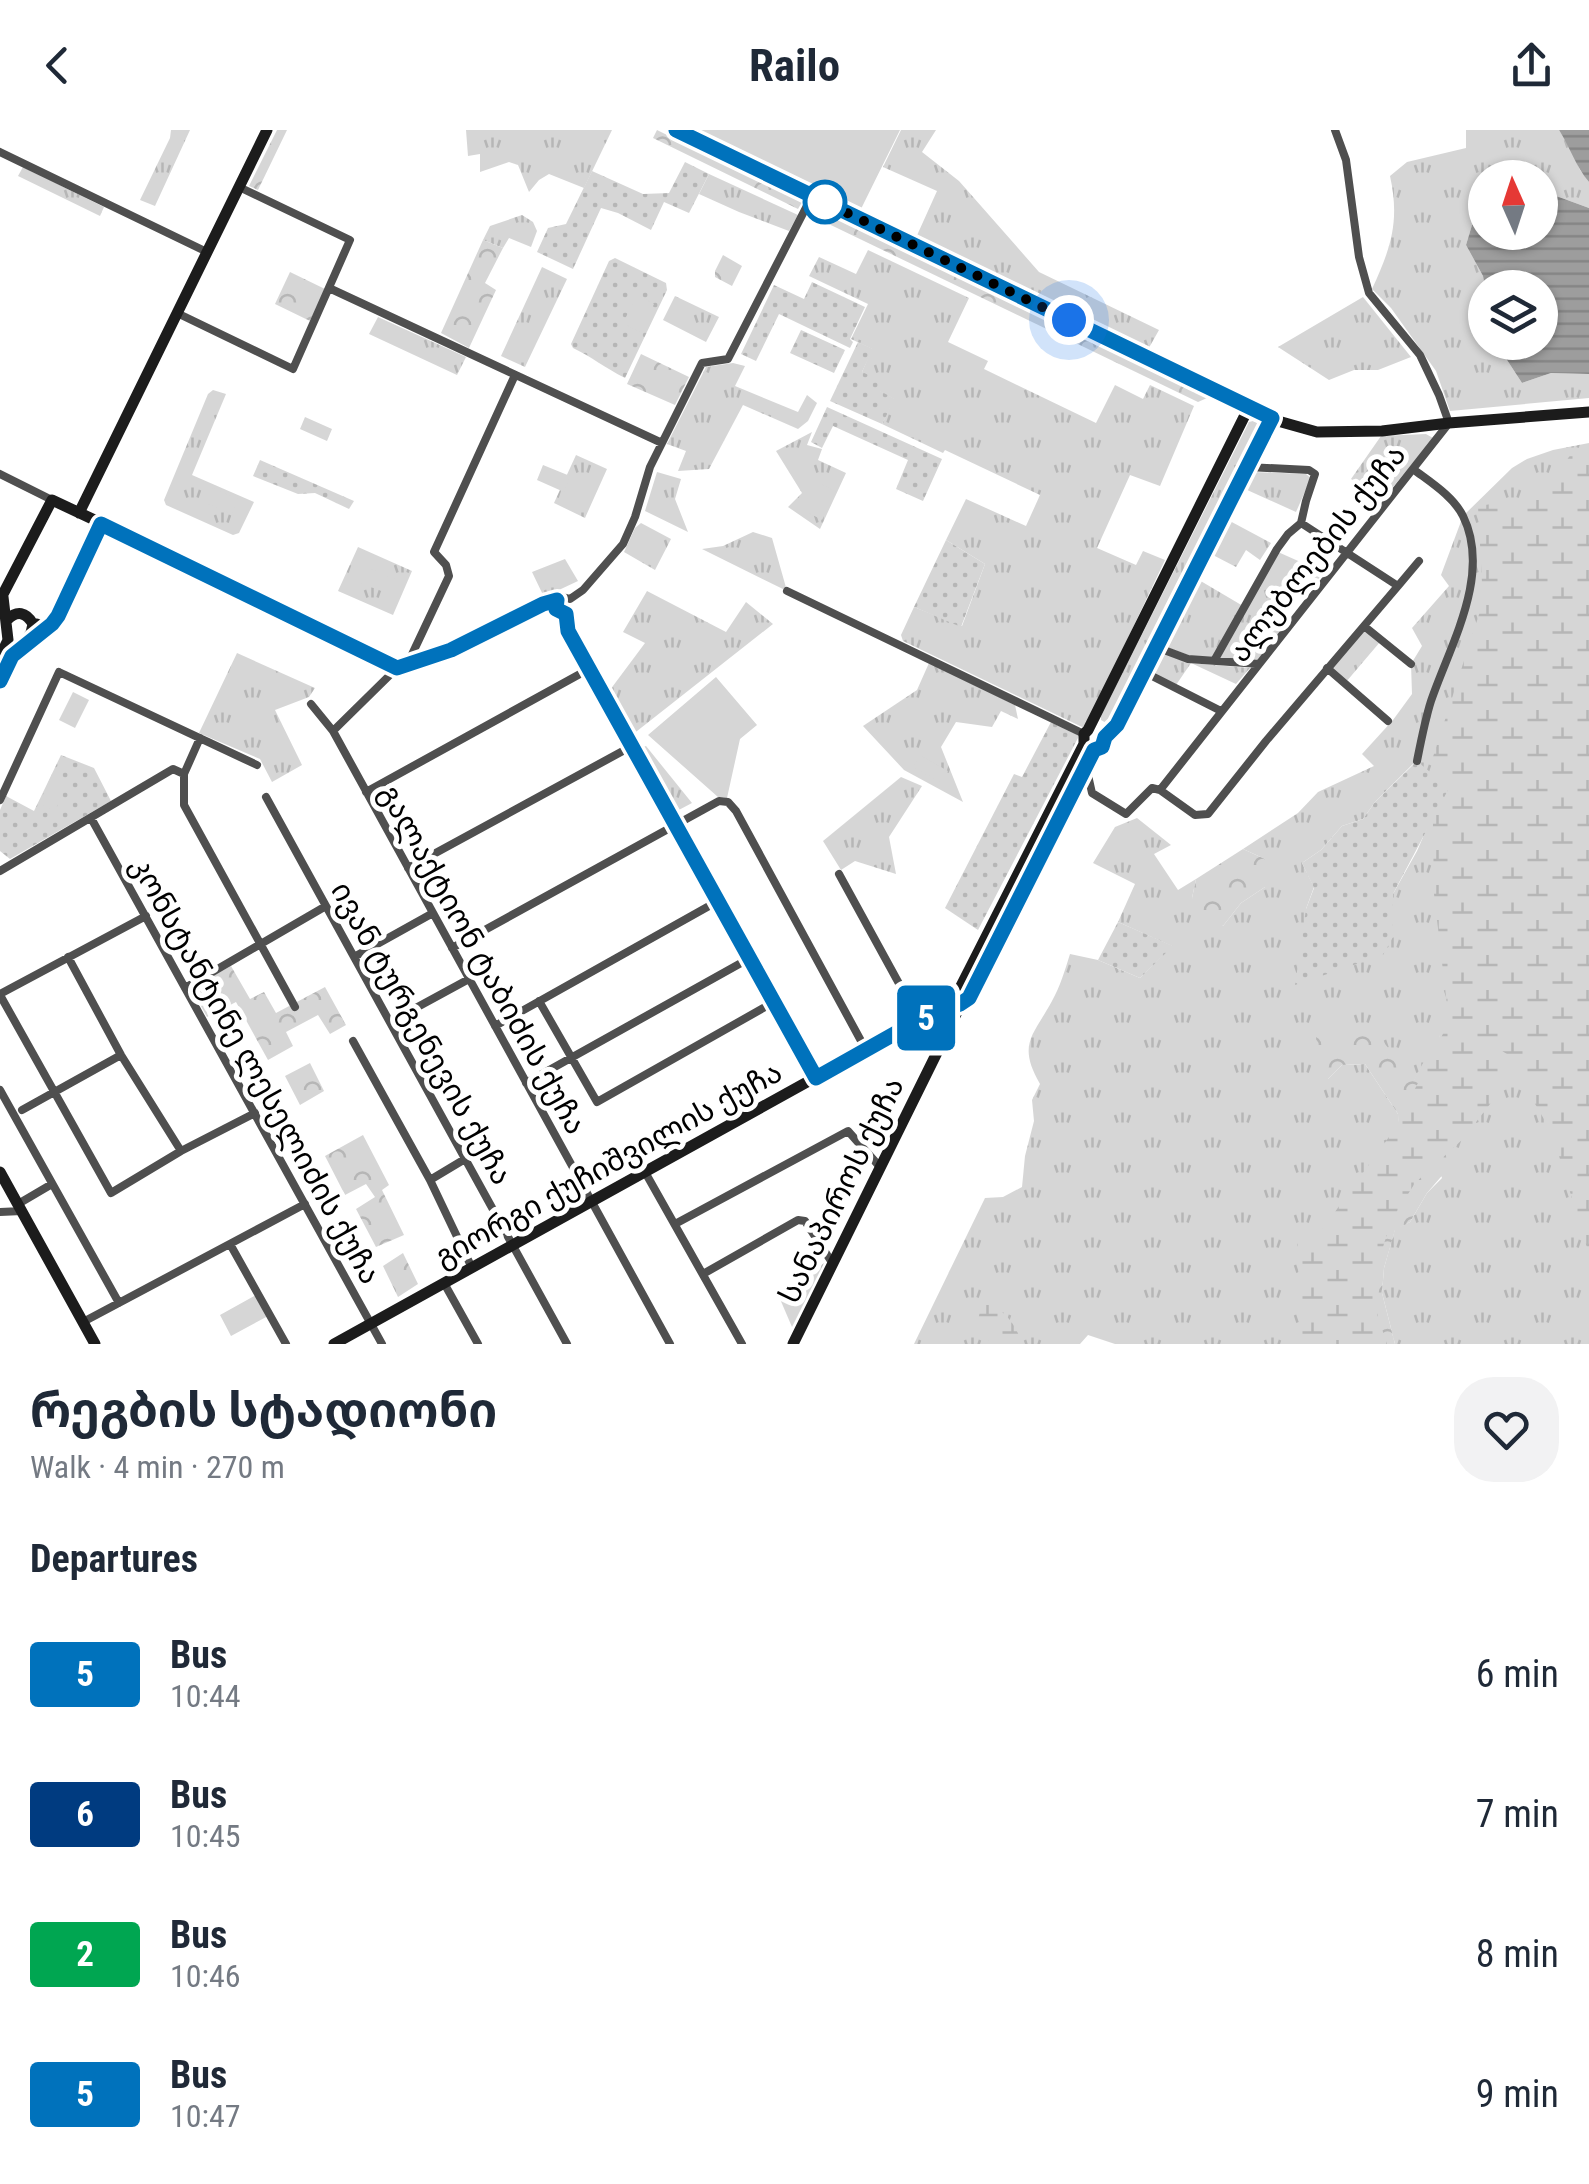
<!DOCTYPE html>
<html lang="en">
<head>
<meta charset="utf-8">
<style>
  :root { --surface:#fff; --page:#f2f2f3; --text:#1f2937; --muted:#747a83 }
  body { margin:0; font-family:"Roboto Condensed","Noto Sans Georgian",sans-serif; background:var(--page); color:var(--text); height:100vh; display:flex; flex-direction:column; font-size:38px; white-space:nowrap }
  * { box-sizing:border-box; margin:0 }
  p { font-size:32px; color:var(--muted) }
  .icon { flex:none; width:55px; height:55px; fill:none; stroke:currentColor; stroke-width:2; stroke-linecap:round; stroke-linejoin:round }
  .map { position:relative; height:1214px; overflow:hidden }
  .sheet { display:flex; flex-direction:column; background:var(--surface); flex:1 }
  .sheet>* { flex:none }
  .badge { padding:0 20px; border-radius:8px; font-size:35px; line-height:65px }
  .needle { width:65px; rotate:357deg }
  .fabs { position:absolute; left:1468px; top:30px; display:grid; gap:20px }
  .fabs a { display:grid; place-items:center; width:90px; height:90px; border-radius:50%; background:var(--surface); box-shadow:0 2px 8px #0004; font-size:50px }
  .you { position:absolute; width:50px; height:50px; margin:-25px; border:8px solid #fff; border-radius:50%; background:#1a73e8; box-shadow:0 0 0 15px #1a73e833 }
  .map>.badge { position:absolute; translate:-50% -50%; box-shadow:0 0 0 5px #fff }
  h2 { padding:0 30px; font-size:38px; line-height:90px }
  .round { display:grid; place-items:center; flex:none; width:105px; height:105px; border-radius:40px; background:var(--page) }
  .overview { display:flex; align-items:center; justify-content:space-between; height:170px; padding:0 30px }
  h1 { font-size:48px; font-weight:700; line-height:75px }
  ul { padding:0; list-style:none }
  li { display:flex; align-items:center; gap:30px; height:140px; padding:0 30px }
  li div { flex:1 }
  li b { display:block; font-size:38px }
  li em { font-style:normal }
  li .badge { min-width:110px; font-weight:700; text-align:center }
  header { display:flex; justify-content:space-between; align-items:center; height:130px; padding:0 30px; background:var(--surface); font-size:45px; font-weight:700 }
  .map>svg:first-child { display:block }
  .grass { fill:url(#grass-tufts); fill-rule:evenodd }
  .forest { fill:url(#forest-crowns) }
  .wetland { fill:url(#wetland-marsh) }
  .park { fill:url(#park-dots) }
  .pitch { fill:#d6d6d6 }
  .water { fill:url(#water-rules) }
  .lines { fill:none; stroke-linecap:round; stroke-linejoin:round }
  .street { stroke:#4f4f4f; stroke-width:8 }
  .secondary { stroke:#1c1c1c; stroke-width:11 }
  .line-casing { stroke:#fff; stroke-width:22 }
  .line { stroke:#0072bc; stroke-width:15 }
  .walk { stroke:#000; stroke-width:10; stroke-dasharray:0 18 }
  .stop-dot { fill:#fff; stroke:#0072bc; stroke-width:5 }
  .labels { text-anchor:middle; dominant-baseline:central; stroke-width:10; stroke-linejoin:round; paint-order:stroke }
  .street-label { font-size:30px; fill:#000; stroke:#fff }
</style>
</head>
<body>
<header><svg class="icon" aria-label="back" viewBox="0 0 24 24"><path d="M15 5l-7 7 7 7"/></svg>Railo<svg class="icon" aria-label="share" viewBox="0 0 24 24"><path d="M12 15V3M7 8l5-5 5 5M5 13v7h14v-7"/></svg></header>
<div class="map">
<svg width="1589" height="1214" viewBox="0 0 1589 1214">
  <defs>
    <pattern id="grass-tufts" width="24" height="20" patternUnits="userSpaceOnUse" patternTransform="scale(2.5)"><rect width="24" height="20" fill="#d6d6d6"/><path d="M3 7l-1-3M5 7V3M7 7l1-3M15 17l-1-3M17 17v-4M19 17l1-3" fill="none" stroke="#b6b6b6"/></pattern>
    <pattern id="forest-crowns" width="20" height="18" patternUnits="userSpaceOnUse" patternTransform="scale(2.5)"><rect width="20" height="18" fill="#d6d6d6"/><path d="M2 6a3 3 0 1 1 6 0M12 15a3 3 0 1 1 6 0" fill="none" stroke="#b6b6b6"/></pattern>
    <pattern id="wetland-marsh" width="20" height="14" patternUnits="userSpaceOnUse" patternTransform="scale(2.5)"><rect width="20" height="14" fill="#d6d6d6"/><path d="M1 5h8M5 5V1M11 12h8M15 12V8" fill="none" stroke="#b6b6b6"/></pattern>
    <pattern id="park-dots" width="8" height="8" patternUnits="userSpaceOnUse" patternTransform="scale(2.5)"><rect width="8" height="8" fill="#d6d6d6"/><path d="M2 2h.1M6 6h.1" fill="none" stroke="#b6b6b6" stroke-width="1.8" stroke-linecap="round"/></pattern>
    <pattern id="water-rules" width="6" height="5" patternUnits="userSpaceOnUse" patternTransform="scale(2.5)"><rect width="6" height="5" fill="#9d9d9d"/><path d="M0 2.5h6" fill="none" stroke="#858585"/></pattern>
  </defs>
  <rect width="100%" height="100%" fill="#fff"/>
  <path class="grass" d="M171 0H190L155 76 140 70 170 8Z
    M466 0H612L584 58 549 44 539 50 529 62 518 35 509 32 480 42V24L468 26Z
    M901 0H936L922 22 959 51 1039 142 1159 200 1146 223 914 112 937 61 883 37Z
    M1466 0H1559L1570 16 1580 40 1589 52V78L1540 60V48L1502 47 1490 44 1488 47 1485 48 1483 56 1485 91 1472 95 1466 115 1483 146 1485 157V212L1496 213 1522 253 1551 243 1589 244V268L1450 281 1436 241 1391 178 1372 159C1391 118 1400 91 1390 46L1407 32 1466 18Z
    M23 37 104 77 100 86 18 46Z
    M709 44 798 85 789 101 739 82 699 64Z
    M522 85 533 92 537 101 531 117 509 108 503 118 483 110 490 96Z
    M868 120 969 168 948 212 988 231 984 239 1096 293 1115 255 1143 269 1150 255 1194 276 1160 356 1130 345 1097 418 1136 435 1143 421 1165 430 1086 596 1082 597 903 511 901 505 914 477 962 496 985 434 946 410 966 369 1026 396 1040 365 945 320 943 323 882 294 894 269 879 261 862 242 872 219 851 209 868 174 809 146 819 127 856 144Z
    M542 137 567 149 525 237 501 226Z
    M675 166 719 187 706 212 663 190Z
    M1363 167 1411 227 1378 240H1354L1329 250 1278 217Z
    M378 187 466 227 457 245 369 204Z
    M733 233 745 236 735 256 798 282 807 265 817 273 808 291 798 299 743 275 709 339 678 341 686 321 667 314 706 237Z
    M213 260 226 264 192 345 254 372 239 403 233 405 166 375 164 370 208 264Z
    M1253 291 1260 294 1261 299 1112 593 1108 594 1101 590V586L1249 292Z
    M812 302 807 315 822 319 818 330 846 343 820 399 788 377 802 363 776 321Z
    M1426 304 1433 308 1384 368 1351 349 1381 306Z
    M1589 313V1214H1395L1382 1163 1384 1138 1395 1099 1410 1092 1427 1063 1442 1048 1420 996 1444 927 1439 905 1414 951 1402 938 1316 897 1319 926 1328 949 1342 935 1365 934 1398 984 1399 1024 1312 1214H1115L1088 1205 1080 1214H914L985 1068 1003 1067 1022 1057 1025 1026 1034 991 1032 970 1040 954C1017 914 1033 906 1052 871 1060 857 1065 840 1070 824L1098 830 1140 848 1172 816 1118 792 1135 754 1093 733 1115 697 1137 688 1171 715 1154 724 1178 760 1196 749 1192 768 1223 796 1241 773 1265 757V729L1243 719 1298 683 1318 662 1374 636 1362 624 1393 590 1412 564 1411 534 1422 516 1412 498 1449 456 1441 445 1463 386 1512 338 1527 329 1553 320ZM1416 631 1428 696 1417 721 1393 764 1392 781 1306 779 1314 757 1302 733 1321 720 1342 696 1363 689 1375 672Z
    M576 325 607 339 585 388 554 373Z
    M657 342 681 349 675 369 688 402 645 381Z
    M1254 342 1306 344 1311 348 1296 382 1245 359Z
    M1228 390 1271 413 1260 430 1246 420 1236 437 1211 424Z
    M641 393 671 409 655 440 624 422 635 398Z
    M753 402 772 408 787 461 702 419 723 416Z
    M358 417 412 441 393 485 338 461Z
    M1278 422 1323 442 1311 460 1293 451 1277 479 1293 489 1259 533 1216 530Z
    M565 429 578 451 544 467 532 442Z
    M1199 450 1243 476 1214 528 1191 526 1164 516Z
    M647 461 726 502 746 472 773 494 632 605 607 564 645 513 623 502Z
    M1364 499 1380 512 1346 552 1330 539Z
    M1162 521 1190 533 1250 538 1236 554 1191 533 1176 555 1153 543Z
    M237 523 315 558 309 567 275 580 302 635 272 652 260 629 199 603Z
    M929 533 1015 575 1018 589 1001 581 992 597 956 592 941 617 963 672 904 640 863 596 917 560Z
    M646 616 692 673 675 682 640 618Z
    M901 647 922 656 889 707 896 744 855 731 841 740 823 711Z
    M824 1133 792 1197 780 1169Z"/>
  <path class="forest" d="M277 0H287L258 60 249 56Z
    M657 0 802 72 798 79 653 8Z
    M812 76 1207 268 1198 272 808 84Z
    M483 110 503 118 485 153 496 160 469 218 441 203Z
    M723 125 742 136 732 156 715 147V141Z
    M290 142 325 159 310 191 275 174Z
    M641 224 689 247 675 275 627 254Z
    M1243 719 1265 729V757L1241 773 1223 796 1195 785 1192 768 1196 749Z
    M231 836 250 869 264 862 276 883 325 857 346 895 330 904 318 885 286 902 293 916 268 930 236 872 207 887 191 858Z
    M1315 896 1349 900 1381 909 1414 950 1439 903 1444 927 1420 996 1459 1026 1427 1063 1410 1092 1395 1100 1384 1138 1382 1163 1395 1214H1312L1399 1024 1398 984 1365 934 1342 935 1328 949 1320 950Z
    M310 933 324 961 300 975 285 946Z
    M363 1005 389 1055 382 1060 404 1105 376 1117 356 1079 375 1067 366 1054 345 1065 325 1026Z
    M403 1123 418 1154 398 1167 383 1136Z"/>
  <path class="wetland" d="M1589 319V1124L1552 1003 1534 972 1522 933 1502 921 1497 965 1463 1009 1415 1053 1391 1091 1375 1143 1378 1187 1387 1214H1302L1297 1112 1314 1111 1394 1000 1449 892 1434 764 1432 630 1483 472 1478 376 1540 367 1574 320Z
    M982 1171C1004 1179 1015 1192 1022 1214H994L976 1201Z"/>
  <path class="park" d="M685 32 709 44 689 83 664 72 651 100 618 83 601 78 573 139 537 122 548 98 566 94 592 41 643 64 669 63Z
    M615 128 666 153 667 160 625 248C605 238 592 227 573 218L571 214 609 131Z
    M812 152 865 177 850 209 853 212 850 218 779 184 756 231 741 224 774 155 804 169Z
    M801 200 845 220 834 243 790 223Z
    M858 212 873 219 862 242 884 252 880 261 895 269 882 294 830 271Z
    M827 277 942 329 923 371 896 359 908 330 833 296 822 318 811 312Z
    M260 330 354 371 349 379 315 363 298 364 253 346Z
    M946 410 985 434 961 497 914 477Z
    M1051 592 1079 606 978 800 945 778 1014 644 1022 647Z
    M61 625 94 638 111 671 10 729 0 721V680L6 666 34 681Z
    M1417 631 1449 658 1393 764V807L1383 825 1295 855 1306 779 1314 758 1302 733 1321 720 1342 696 1363 689 1375 672Z
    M1118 792 1173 816 1140 848 1098 830Z"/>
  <path class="pitch" d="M692 0H900L859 83Z
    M637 165 654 174 640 202 623 193Z
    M305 287 332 299 327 311 300 299Z
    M543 335 570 346 564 362 537 350Z
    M819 353 836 362 822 390 805 381Z
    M212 358 238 369 232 384 205 373Z
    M368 438 395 449 389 464 361 453Z
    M716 547 757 595 740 609 727 668 718 667 648 605Z
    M73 562 89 570 75 598 59 590Z
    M920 625 948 641 942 653 913 637Z
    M52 644 68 652 55 681 39 674Z
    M256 1165 268 1186 231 1206 220 1185Z"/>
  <path class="water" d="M1559 0H1589V52C1576 37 1570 17 1559 0Z
    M1540 60 1589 78V244L1551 243 1522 253 1496 213 1540 212V158L1485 157 1483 146 1466 115 1472 95 1485 91V102H1540Z"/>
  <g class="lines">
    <path class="street" d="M0 22 207 122
      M329 158 662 313
      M177 183 293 239 350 110 239 57
      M1413 339C1430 352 1453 366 1463 386 1492 445 1450 515 1431 571 1425 590 1421 611 1417 631
      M0 344 52 370
      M101 393 397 538
      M1398 456 1419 431
      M787 461 1084 604
      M566 484 568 501 816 948
      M1364 496 1411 534
      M1156 517 1188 529 1259 534
      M1214 531 1277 419 1288 404 1301 393 1306 371 1315 344 1309 340 1247 337
      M407 535 449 446 446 435 434 422 515 245
      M1327 538 1388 591
      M1144 542 1221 581
      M311 574 333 601 670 1214
      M333 601 397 538 451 520 543 473 557 471 563 467 570 469 583 460 623 414 635 387 650 337 702 233 728 229 812 66
      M200 608 184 644V675L295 877
      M1086 636 1092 663 1126 684 1152 658 1160 660 1449 293 1439 265 1420 225 1369 163 1359 127 1346 30 1335 0
      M1160 660 1195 685 1208 684 1266 611 1398 456 1301 393
      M366 662 589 539
      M266 667 567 1214
      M0 670 59 542 257 635
      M91 688 382 1214
      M408 738 632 616
      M0 741 173 639 184 644
      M839 744 919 890
      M452 818 719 671 728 672 736 681 866 920
      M68 827 121 925 181 1021
      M354 827 433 783
      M185 858 326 776
      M0 864 146 786
      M0 865 111 1063 181 1021 255 983
      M539 871 597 972 774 872
      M390 892 469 849
      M495 896 718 771
      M353 911 430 1050 472 1138
      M526 953 750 828
      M0 960 119 1173
      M22 980 121 925
      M645 1042 742 1214
      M430 1050 465 1029
      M18 1074 52 1054
      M0 1082 22 1081
      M675 1094 848 1001 880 1037
      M230 1114 286 1214
      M703 1144 798 1090 805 1091 833 1134
      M444 1153 478 1214
      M83 1192 305 1074"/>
    <path class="secondary" d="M676 0 1271 289 1317 302 1382 301 1449 293 1589 282
      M79 383 267 0
      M0 470 52 370 101 393 58 485 51 494 13 526
      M7 490C17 480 26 482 33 494H37
      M0 527 8 510 3 467
      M0 551 13 526 31 503 33 494
      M1089 619 1097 620 1103 617 1105 607 1117 595 1271 289
      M961 874 959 860 1084 614V604L1088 600 1249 277
      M0 1042 95 1214
      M334 1214 919 890 961 874
      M793 1214 961 874 969 868 1094 621"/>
  </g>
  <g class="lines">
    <g class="line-casing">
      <path id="line" d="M0 551 12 526 52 494 58 486 101 394 397 538 451 520 543 474 557 470 556 479 566 484 568 501 816 948 919 890 960 874 969 868 1094 620 1102 617 1105 607 1117 595 1272 288 676 0"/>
    </g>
    <use href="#line" class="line"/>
    <path class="walk" d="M825 72 812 66 1069 190"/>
  </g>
  <circle class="stop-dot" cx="825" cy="72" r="20"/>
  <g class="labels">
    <g class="street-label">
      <text transform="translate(1317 423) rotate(-52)">ალუბლების ქუჩა</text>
      <text transform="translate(483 829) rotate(61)">გალაქტიონ ტაბიძის ქუჩა</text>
      <text transform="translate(422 903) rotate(61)">ივან ტურგენევის ქუჩა</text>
      <text transform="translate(256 940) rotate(61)">კონსტანტინე ლესელიძის ქუჩა</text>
      <text transform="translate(608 1034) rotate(-29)">გიორგი ქუჩიშვილის ქუჩა</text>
      <text transform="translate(841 1060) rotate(-64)">სანაპიროს ქუჩა</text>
    </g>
  </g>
</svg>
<div class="fabs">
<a><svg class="needle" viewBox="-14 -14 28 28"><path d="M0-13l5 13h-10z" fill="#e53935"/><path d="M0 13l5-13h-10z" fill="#747a83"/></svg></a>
<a><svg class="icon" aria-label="layers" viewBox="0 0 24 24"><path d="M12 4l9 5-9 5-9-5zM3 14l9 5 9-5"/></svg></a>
</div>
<div class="you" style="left:1069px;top:190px"></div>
<b class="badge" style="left:926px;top:888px;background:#0072bc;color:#fff">5</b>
</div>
<section class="sheet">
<div class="overview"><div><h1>რეგბის სტადიონი</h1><p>Walk · 4 min · 270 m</p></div><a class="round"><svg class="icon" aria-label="heart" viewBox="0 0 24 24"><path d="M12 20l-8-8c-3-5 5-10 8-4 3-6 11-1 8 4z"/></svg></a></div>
<h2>Departures</h2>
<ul>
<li><span class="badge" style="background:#0072bc;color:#fff">5</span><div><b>Bus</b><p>10:44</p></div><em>6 min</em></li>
<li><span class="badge" style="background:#003b80;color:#fff">6</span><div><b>Bus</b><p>10:45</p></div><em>7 min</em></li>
<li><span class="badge" style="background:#00a651;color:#fff">2</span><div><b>Bus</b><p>10:46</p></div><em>8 min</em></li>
<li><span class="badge" style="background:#0072bc;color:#fff">5</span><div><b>Bus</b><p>10:47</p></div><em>9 min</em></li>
</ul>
</section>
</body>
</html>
